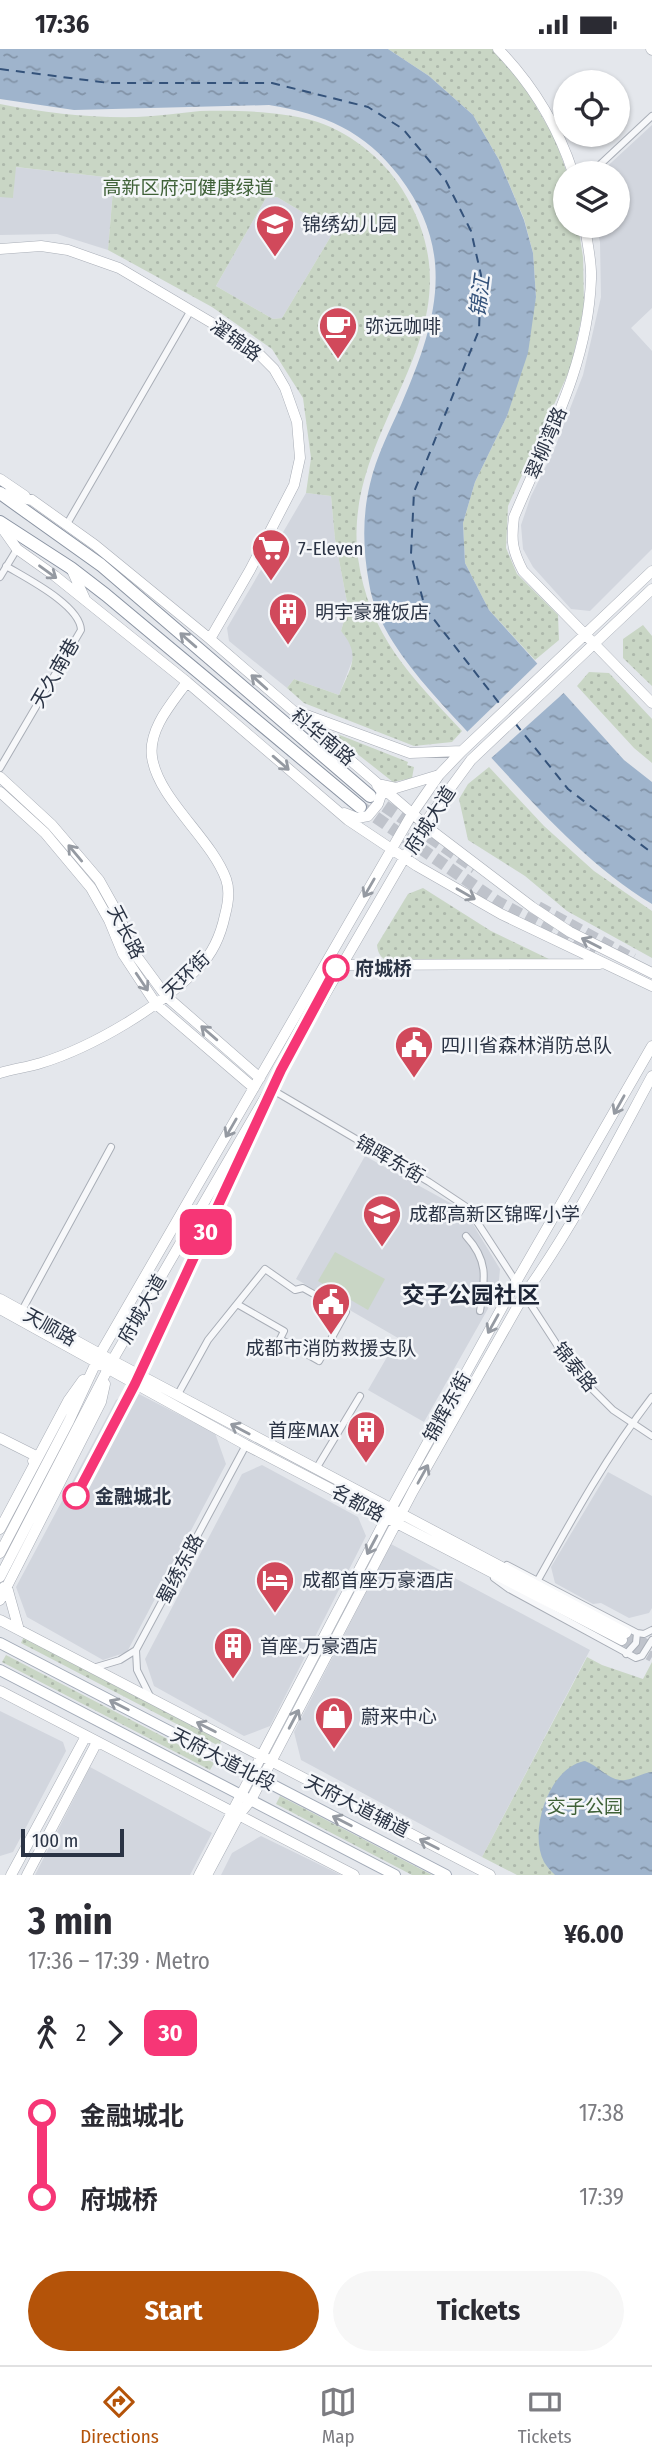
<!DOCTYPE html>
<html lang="en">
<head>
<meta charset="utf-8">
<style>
  :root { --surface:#fff; --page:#f7f7f7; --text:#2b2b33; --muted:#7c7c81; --line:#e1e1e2; --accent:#b45309 }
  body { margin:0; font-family:"Fira Sans Condensed","Noto Sans SC",sans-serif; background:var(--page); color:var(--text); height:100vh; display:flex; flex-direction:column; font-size:26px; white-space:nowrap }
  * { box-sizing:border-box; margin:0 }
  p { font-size:23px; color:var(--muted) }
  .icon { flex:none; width:38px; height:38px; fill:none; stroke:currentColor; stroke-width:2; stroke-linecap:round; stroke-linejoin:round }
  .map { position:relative; height:1826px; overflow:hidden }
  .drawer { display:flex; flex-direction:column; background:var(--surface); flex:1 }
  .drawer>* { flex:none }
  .badge { padding:0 14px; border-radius:10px; font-size:24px; line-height:46px }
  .buttons { position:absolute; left:553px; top:21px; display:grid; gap:14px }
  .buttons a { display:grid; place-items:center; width:77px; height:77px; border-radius:50%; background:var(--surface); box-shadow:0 2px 5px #0004; font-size:35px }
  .scale { position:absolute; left:21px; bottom:18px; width:103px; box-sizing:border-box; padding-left:7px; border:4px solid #2b3445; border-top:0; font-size:19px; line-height:24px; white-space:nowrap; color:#2b3445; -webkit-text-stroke:5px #f4f6f9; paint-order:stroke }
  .map>.badge { position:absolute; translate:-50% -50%; box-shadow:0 0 0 4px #fff }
  .legs { display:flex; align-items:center; gap:10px; height:77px; padding:0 28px; font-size:23px }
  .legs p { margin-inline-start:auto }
  .headline { display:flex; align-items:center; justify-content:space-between; height:119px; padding:0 28px }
  h1 { font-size:38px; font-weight:700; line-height:52px }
  .cta { display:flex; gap:14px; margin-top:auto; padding:14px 28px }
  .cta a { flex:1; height:80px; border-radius:42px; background:var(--accent); color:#fff; font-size:28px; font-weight:700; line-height:80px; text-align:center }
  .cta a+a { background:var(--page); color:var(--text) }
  ul { padding:0 28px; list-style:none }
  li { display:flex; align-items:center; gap:24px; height:84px; font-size:26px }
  li i { display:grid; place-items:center; width:10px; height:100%; margin:0 9px; background:currentColor }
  li i::after { content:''; width:18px; height:18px; margin:-9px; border:5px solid; border-radius:50%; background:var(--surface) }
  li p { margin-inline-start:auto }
  li:first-child i { background:linear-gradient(#0000 50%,currentColor 0) }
  li:last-child i { background:linear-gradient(currentColor 50%,#0000 0) }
  .status { display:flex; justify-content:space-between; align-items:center; height:49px; padding:0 35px; background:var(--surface); direction:ltr }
  .status svg { height:19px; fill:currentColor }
  .dock { display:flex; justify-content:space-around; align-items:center; height:98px; border-top:2px solid var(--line); background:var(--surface); font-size:19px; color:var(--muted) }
  .dock a { display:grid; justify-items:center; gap:4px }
  .dock .active { color:var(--accent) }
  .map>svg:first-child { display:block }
  .built { fill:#d2d6de }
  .park { fill:url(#park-dots); fill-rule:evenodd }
  .pitch { fill:#c9d6c5 }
  .water { fill:url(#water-ripples) }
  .pier { fill:#e4e7ec }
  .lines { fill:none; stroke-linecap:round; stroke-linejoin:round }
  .ferry { stroke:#34527a; stroke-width:2; stroke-dasharray:9 7; stroke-linecap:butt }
  .secondary-tunnel { stroke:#bfc3cb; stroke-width:10; stroke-dasharray:10 5; stroke-linecap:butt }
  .highway-tunnel { stroke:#bfc3cb; stroke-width:12; stroke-dasharray:12 6; stroke-linecap:butt }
  .street-casing { stroke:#a9aeb7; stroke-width:8 }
  .secondary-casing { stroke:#a9aeb7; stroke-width:11 }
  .primary-casing { stroke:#a3abb8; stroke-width:12 }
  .highway-casing { stroke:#8b94a3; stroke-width:14 }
  .street { stroke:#f7f8fa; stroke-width:6 }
  .secondary { stroke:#fff; stroke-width:10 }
  .primary { stroke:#fff; stroke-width:10 }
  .highway { stroke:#fff; stroke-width:12 }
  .oneway { stroke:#959aa2 }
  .line-1-casing { stroke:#fff; stroke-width:16 }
  .line-1 { stroke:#f63676; stroke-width:10 }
  .stop-1-dot { fill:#fff; stroke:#f63676; stroke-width:3.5 }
  .labels { text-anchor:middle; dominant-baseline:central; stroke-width:5; stroke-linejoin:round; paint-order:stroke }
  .park-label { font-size:19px; fill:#3f6138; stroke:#f4f6f9 }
  .poi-label { font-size:19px; fill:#2b3445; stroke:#f4f6f9; text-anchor:start }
  .street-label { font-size:19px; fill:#2b3445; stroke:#f4f6f9 }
  .stop-label { font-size:19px; font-weight:bold; fill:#2b3445; stroke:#f4f6f9; text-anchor:start }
  .water-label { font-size:21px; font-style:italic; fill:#34527a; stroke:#f4f6f9 }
  .quarter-label { font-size:23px; font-weight:bold; fill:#1d2536; stroke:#f4f6f9 }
</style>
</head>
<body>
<div class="status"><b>17:36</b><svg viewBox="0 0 49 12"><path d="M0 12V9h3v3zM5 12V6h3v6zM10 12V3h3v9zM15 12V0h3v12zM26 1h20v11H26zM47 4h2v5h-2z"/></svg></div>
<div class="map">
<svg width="652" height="1826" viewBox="0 0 652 1826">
  <defs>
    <pattern id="park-dots" width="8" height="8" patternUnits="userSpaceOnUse" patternTransform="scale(1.75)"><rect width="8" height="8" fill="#c9d6c5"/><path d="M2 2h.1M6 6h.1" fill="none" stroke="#adb8ab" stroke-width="1.8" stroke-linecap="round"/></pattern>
    <pattern id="water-ripples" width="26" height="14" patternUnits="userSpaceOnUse" patternTransform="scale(1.75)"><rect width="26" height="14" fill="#9fb4cc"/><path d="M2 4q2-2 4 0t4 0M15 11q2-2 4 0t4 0" fill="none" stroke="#8293a7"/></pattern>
  </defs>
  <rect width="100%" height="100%" fill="#e4e7ec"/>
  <path class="built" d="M652 76V259L631 279 652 302V500L590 562 571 560 533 518 523 500 521 476 531 447 554 401 583 326 601 248 600 193 596 177H618V124H600Z
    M15 118 114 129 108 201 57 185 0 186V148H13Z
    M277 148 334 182 282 269 273 270 216 237 266 149Z
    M306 444 331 447 335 490 348 558 341 582 351 593 354 607 339 646 294 630 287 639 229 592 227 579Z
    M365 1107 454 1156 469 1169 500 1220 498 1242 424 1373 368 1341 398 1289 296 1230Z
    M131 1341 215 1384 226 1415 127 1603 103 1611 27 1568 16 1538 116 1351Z
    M262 1416 358 1468 366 1487 270 1677 244 1687 154 1637 145 1610 242 1425Z
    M608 1423 652 1447V1559L649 1564 629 1569 601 1554 593 1555 555 1534 551 1518Z
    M391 1495 590 1601 482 1808 301 1711 294 1683Z
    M0 1662 63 1693 66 1702 13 1803 0 1807Z
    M90 1718 212 1784 190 1826H35Z
    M261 1787 341 1826H221L232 1804Z"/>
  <path class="park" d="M388 0H492L516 23 555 90 567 124 565 177H578L583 208 584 258 571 318 508 457 506 499 517 525 558 566 559 591 535 611 489 561 465 514 463 474 475 433 507 367 536 248 533 204 524 170 499 111 473 66 429 27Z
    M0 55C45 64 91 69 137 68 158 67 179 64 200 62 233 61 279 62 311 71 347 81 382 108 402 140 490 282 340 372 358 509 369 587 411 627 462 682L452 693 414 697 304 654 287 639 294 630 339 646C350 619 362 607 341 582L348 558 335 490 331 447 306 444 311 409 303 349 272 300 212 258 108 201 114 129 16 118 13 149 0 148ZM277 148 334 182 282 269 273 270 216 237 266 149Z
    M643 576 652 587V637L623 609V590Z
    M589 623 609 624 652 670V714L634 699 577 637Z
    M327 681 408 713 407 716 414 718 412 729 393 733Z
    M489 718 544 777 594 822 652 862V909L567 862 525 827 468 791 459 750 468 735Z
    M423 839 491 882 553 912 391 913C382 910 378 906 377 896L408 845Z
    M25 1585 223 1689 219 1697 21 1594Z
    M6 1606 214 1714 210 1721 2 1613Z
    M587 1608 602 1616 643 1630 652 1613V1826H517L482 1808Z
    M280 1747 432 1826H412L276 1755Z"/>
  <path class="pitch" d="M335 1203 385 1230 368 1261 318 1232Z"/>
  <path class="water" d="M0 0H388L429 27 473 66 499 111 524 171 533 204 536 248 528 304 507 367 475 433 463 474 465 514 489 561 624 711 652 733V855C583 813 528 748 474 690 446 659 415 628 393 593 382 575 372 555 369 534 363 502 362 467 370 435 376 408 390 381 401 356 436 275 458 204 399 127 365 82 324 65 269 56L74 61 0 50Z
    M585 1712C599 1717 610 1733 625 1731 634 1730 642 1724 652 1723V1826H555C551 1822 547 1818 544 1813 528 1782 549 1718 585 1712Z"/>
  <path class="pier" d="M540 612 567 641 489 711 465 685Z"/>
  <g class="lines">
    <path class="ferry" d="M0 20 109 34H272L368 58 403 80 446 132 471 182 481 226 479 281 414 443 411 505 425 559 503 659
      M515 674 568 740 652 804"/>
    <path class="secondary-tunnel" d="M626 1584 652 1598
      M622 1591 652 1608"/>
    <path class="highway-tunnel" d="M370 747 475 819
      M361 758 498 853 594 905
      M538 858 633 910"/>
    <g class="street-casing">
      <path id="street" d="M591 124 652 67
        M67 475 191 261
        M0 528 17 500
        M0 719 81 581C80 556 26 529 6 517
        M271 1040 429 1133 468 1159 574 1322 613 1361 652 1387
        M466 1187C489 1212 485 1230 480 1262
        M20 1265 111 1098
        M177 1347 208 1291 265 1220 295 1241 303 1239 346 1263 319 1312 280 1290 284 1282 237 1255
        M316 1420 360 1347
        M507 1516 637 1584 644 1585 652 1581
        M494 1529 509 1540 636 1609 642 1607 652 1591
        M538 1531C573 1468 608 1405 652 1348
        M136 1601 137 1621 151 1649
        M626 1605 636 1594 637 1584
        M93 1619 120 1611 136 1601 246 1396"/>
    </g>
    <g class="secondary-casing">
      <path id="secondary" d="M498 0C532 35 558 78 573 124
        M651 0 652 1
        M585 177C587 194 592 213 591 230 588 317 547 389 514 468 511 491 512 501 523 522L652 654
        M0 200 41 197 68 201 119 219 251 297 274 320 285 339 297 373 300 409 294 436 250 521 210 590
        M0 430 25 447
        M3 445 32 451 95 496 210 590 436 785 532 858 570 883 652 924
        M0 476 17 500 55 527 187 633 348 771 417 817 501 865 652 937
        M71 519 85 550
        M298 663 410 704 462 702
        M0 728 52 776 99 831 118 865 135 905 166 947 260 1029
        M382 736 396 739 439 726
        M0 743 45 784 91 839 109 871 123 905 156 955 254 1039
        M344 764 357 769 368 767 378 755 382 743 377 736
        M341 916 600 915
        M0 1024C14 1020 28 1018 41 1014 93 998 162 957 199 918 213 904 221 885 225 866 228 855 230 841 226 830 211 789 158 750 152 708 148 680 172 654 187 633
        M0 1250 100 1305 626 1584
        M0 1260 246 1396 622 1591
        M0 1389 38 1408 33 1412
        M0 1480 68 1352 83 1331
        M0 1504 69 1372 100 1305 412 765 439 726 462 702 652 522
        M0 1528 112 1312 424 775 471 711 652 540
        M4 1538H7L19 1581
        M0 1551 101 1353 105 1335
        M0 1571 490 1826
        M0 1642 354 1826
        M11 1826 86 1687
        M27 1826 97 1693
        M199 1826 391 1460 516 1233 652 997
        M207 1826 239 1766 251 1751 413 1442 524 1246C573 1178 612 1101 652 1027"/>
    </g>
    <g class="primary-casing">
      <path id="primary" d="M0 1594 446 1826
        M0 1621 395 1826"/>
    </g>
    <g class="highway-casing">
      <path id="highway" d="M0 444 101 516 370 747
        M0 473 71 519 106 546 360 758"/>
    </g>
    <use href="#street" class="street"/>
    <use href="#secondary" class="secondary"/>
    <use href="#primary" class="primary"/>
    <use href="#highway" class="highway"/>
  </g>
  <defs><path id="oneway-shaft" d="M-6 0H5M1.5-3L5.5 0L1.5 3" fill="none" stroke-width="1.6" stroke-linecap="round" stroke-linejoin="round" transform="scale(1.75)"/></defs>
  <g class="oneway">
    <use href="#oneway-shaft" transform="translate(48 523) rotate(36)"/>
    <use href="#oneway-shaft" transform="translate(188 591) rotate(-139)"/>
    <use href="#oneway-shaft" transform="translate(259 633) rotate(-138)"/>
    <use href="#oneway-shaft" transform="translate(281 714) rotate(41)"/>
    <use href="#oneway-shaft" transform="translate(75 804) rotate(-130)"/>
    <use href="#oneway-shaft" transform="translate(369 839) rotate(120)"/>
    <use href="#oneway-shaft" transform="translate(466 845) rotate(30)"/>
    <use href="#oneway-shaft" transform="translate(591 894) rotate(-153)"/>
    <use href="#oneway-shaft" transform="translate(142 933) rotate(56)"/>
    <use href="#oneway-shaft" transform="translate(209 984) rotate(-139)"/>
    <use href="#oneway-shaft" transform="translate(619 1056) rotate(119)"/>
    <use href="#oneway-shaft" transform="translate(231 1079) rotate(120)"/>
    <use href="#oneway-shaft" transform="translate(493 1275) rotate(119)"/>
    <use href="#oneway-shaft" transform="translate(240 1380) rotate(-152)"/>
    <use href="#oneway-shaft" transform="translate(423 1425) rotate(-61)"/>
    <use href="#oneway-shaft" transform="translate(372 1496) rotate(118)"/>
    <use href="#oneway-shaft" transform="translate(119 1656) rotate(-153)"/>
    <use href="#oneway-shaft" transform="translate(294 1670) rotate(-62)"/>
    <use href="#oneway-shaft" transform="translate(206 1678) rotate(-153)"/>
    <use href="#oneway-shaft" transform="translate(342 1772) rotate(-153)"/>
    <use href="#oneway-shaft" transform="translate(429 1795) rotate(-153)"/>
  </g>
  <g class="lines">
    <g class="line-1-casing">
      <path id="line-1" d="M76 1447 135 1335 281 1021 336 919"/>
    </g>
    <use href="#line-1" class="line-1"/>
  </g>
  <defs>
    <g id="school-pin" transform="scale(2.0125)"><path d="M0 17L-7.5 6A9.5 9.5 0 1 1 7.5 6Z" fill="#d1495b" stroke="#f4f6f9"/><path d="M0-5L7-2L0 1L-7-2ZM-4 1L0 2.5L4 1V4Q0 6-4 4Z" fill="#fff"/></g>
    <g id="cafe-pin" transform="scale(2.0125)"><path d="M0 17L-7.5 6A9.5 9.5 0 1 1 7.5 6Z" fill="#d1495b" stroke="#f4f6f9"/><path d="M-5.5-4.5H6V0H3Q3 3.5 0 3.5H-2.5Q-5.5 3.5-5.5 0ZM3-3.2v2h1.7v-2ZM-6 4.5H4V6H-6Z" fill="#fff"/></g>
    <g id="supermarket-pin" transform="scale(2.0125)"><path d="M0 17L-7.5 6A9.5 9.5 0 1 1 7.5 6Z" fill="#d1495b" stroke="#f4f6f9"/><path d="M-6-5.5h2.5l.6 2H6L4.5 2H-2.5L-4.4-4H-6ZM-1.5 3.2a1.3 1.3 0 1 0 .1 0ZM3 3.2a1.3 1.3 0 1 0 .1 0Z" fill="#fff"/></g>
    <g id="building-pin" transform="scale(2.0125)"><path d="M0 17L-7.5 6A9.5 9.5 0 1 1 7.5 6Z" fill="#d1495b" stroke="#f4f6f9"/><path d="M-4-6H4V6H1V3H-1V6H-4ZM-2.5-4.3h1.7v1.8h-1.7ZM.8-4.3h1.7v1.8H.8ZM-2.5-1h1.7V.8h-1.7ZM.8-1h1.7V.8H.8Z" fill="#fff"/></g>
    <g id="civic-pin" transform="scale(2.0125)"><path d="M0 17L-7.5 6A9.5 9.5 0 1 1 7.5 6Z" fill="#d1495b" stroke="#f4f6f9"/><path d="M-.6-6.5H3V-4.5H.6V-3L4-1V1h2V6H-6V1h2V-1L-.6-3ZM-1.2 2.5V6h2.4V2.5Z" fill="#fff"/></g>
    <g id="hotel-pin" transform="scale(2.0125)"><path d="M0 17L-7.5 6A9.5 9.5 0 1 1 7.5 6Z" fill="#d1495b" stroke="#f4f6f9"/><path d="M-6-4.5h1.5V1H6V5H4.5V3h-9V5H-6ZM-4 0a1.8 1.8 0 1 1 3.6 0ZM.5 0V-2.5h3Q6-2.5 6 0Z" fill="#fff"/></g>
    <g id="shop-pin" transform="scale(2.0125)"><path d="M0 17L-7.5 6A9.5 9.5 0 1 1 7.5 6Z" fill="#d1495b" stroke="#f4f6f9"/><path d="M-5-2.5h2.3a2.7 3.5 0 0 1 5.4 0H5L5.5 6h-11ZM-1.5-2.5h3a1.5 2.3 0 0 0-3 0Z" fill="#fff"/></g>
  </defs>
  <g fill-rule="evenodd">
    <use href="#school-pin" x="275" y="175"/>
    <use href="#cafe-pin" x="338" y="277"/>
    <use href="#supermarket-pin" x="271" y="499"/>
    <use href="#building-pin" x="288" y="563"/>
    <use href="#civic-pin" x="414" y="996"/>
    <use href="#school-pin" x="382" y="1165"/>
    <use href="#civic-pin" x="331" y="1253"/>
    <use href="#building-pin" x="366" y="1381"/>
    <use href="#hotel-pin" x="275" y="1531"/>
    <use href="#building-pin" x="233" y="1597"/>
    <use href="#shop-pin" x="334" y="1667"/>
  </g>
  <g class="stop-1-dot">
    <circle cx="336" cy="919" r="12"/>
    <circle cx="76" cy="1447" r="12"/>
  </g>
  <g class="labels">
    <g class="park-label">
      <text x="188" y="138">高新区府河健康绿道</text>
      <text x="585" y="1757">交子公园</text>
    </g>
    <g class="poi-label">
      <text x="302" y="175">锦绣幼儿园</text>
      <text x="365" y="277">弥远咖啡</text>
      <text x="298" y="499">7-Eleven</text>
      <text x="315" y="563">明宇豪雅饭店</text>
      <text x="441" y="996">四川省森林消防总队</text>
      <text x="409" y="1165">成都高新区锦晖小学</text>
      <text x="331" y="1299" text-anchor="middle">成都市消防救援支队</text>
      <text x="339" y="1381" text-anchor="end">首座MAX</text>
      <text x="302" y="1531">成都首座万豪酒店</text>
      <text x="260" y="1597">首座.万豪酒店</text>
      <text x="361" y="1667">蔚来中心</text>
    </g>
    <g class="street-label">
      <text transform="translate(236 291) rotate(36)">濯锦路</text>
      <text transform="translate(546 394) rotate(-67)">翠柳湾路</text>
      <text transform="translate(55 624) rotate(-60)">天久南巷</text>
      <text transform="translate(323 688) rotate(40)">科华南路</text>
      <text transform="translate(430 771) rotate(-57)">府城大道</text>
      <text transform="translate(126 883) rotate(63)">天长路</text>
      <text transform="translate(186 926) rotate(-44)">天环街</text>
      <text transform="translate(390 1110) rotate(30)">锦晖东街</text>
      <text transform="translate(142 1260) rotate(-60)">府城大道</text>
      <text transform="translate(50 1278) rotate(29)">天顺路</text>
      <text transform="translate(575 1318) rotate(51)">锦泰路</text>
      <text transform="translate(447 1358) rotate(-61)">锦辉东街</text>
      <text transform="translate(358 1454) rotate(28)">名都路</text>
      <text transform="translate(180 1520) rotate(-62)">蜀绣东路</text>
      <text transform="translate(223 1710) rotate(27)">天府大道北段</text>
      <text transform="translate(357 1757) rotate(27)">天府大道辅道</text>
    </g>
    <g class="stop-label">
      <text x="355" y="919">府城桥</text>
      <text x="95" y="1447">金融城北</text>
    </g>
    <g class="water-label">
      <text transform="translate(480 247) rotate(-83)">锦江</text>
    </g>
    <g class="quarter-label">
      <text x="471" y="1246">交子公园社区</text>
    </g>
  </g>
</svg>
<div class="buttons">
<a><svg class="icon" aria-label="locate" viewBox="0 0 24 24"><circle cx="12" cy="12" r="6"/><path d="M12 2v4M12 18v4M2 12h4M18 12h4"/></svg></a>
<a><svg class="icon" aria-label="layers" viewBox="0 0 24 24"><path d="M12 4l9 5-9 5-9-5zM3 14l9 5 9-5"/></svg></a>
</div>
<div class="scale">100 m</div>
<b class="badge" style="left:206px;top:1183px;background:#f63676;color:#fff">30</b>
</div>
<section class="drawer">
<div class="headline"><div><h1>3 min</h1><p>17:36 – 17:39 · Metro</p></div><b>¥6.00</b></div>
<div class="legs"><svg class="icon" aria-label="walk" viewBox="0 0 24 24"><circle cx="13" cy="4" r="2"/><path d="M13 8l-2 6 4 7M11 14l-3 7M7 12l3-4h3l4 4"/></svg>2<svg class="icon" aria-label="forward" viewBox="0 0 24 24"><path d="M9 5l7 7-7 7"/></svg><b class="badge" style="background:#f63676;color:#fff">30</b></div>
<ul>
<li><i style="color:#f63676"></i><b>金融城北</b><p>17:38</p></li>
<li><i style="color:#f63676"></i><b>府城桥</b><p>17:39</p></li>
</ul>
<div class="cta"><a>Start</a><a>Tickets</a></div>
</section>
<nav class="dock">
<a class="active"><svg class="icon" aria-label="directions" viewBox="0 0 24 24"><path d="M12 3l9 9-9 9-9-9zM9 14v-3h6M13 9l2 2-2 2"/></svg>Directions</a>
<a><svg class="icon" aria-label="map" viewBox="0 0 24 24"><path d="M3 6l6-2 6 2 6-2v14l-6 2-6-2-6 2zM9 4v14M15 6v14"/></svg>Map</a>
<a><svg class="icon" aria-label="tickets" viewBox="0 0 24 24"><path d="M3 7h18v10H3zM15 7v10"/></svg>Tickets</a>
</nav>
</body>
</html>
